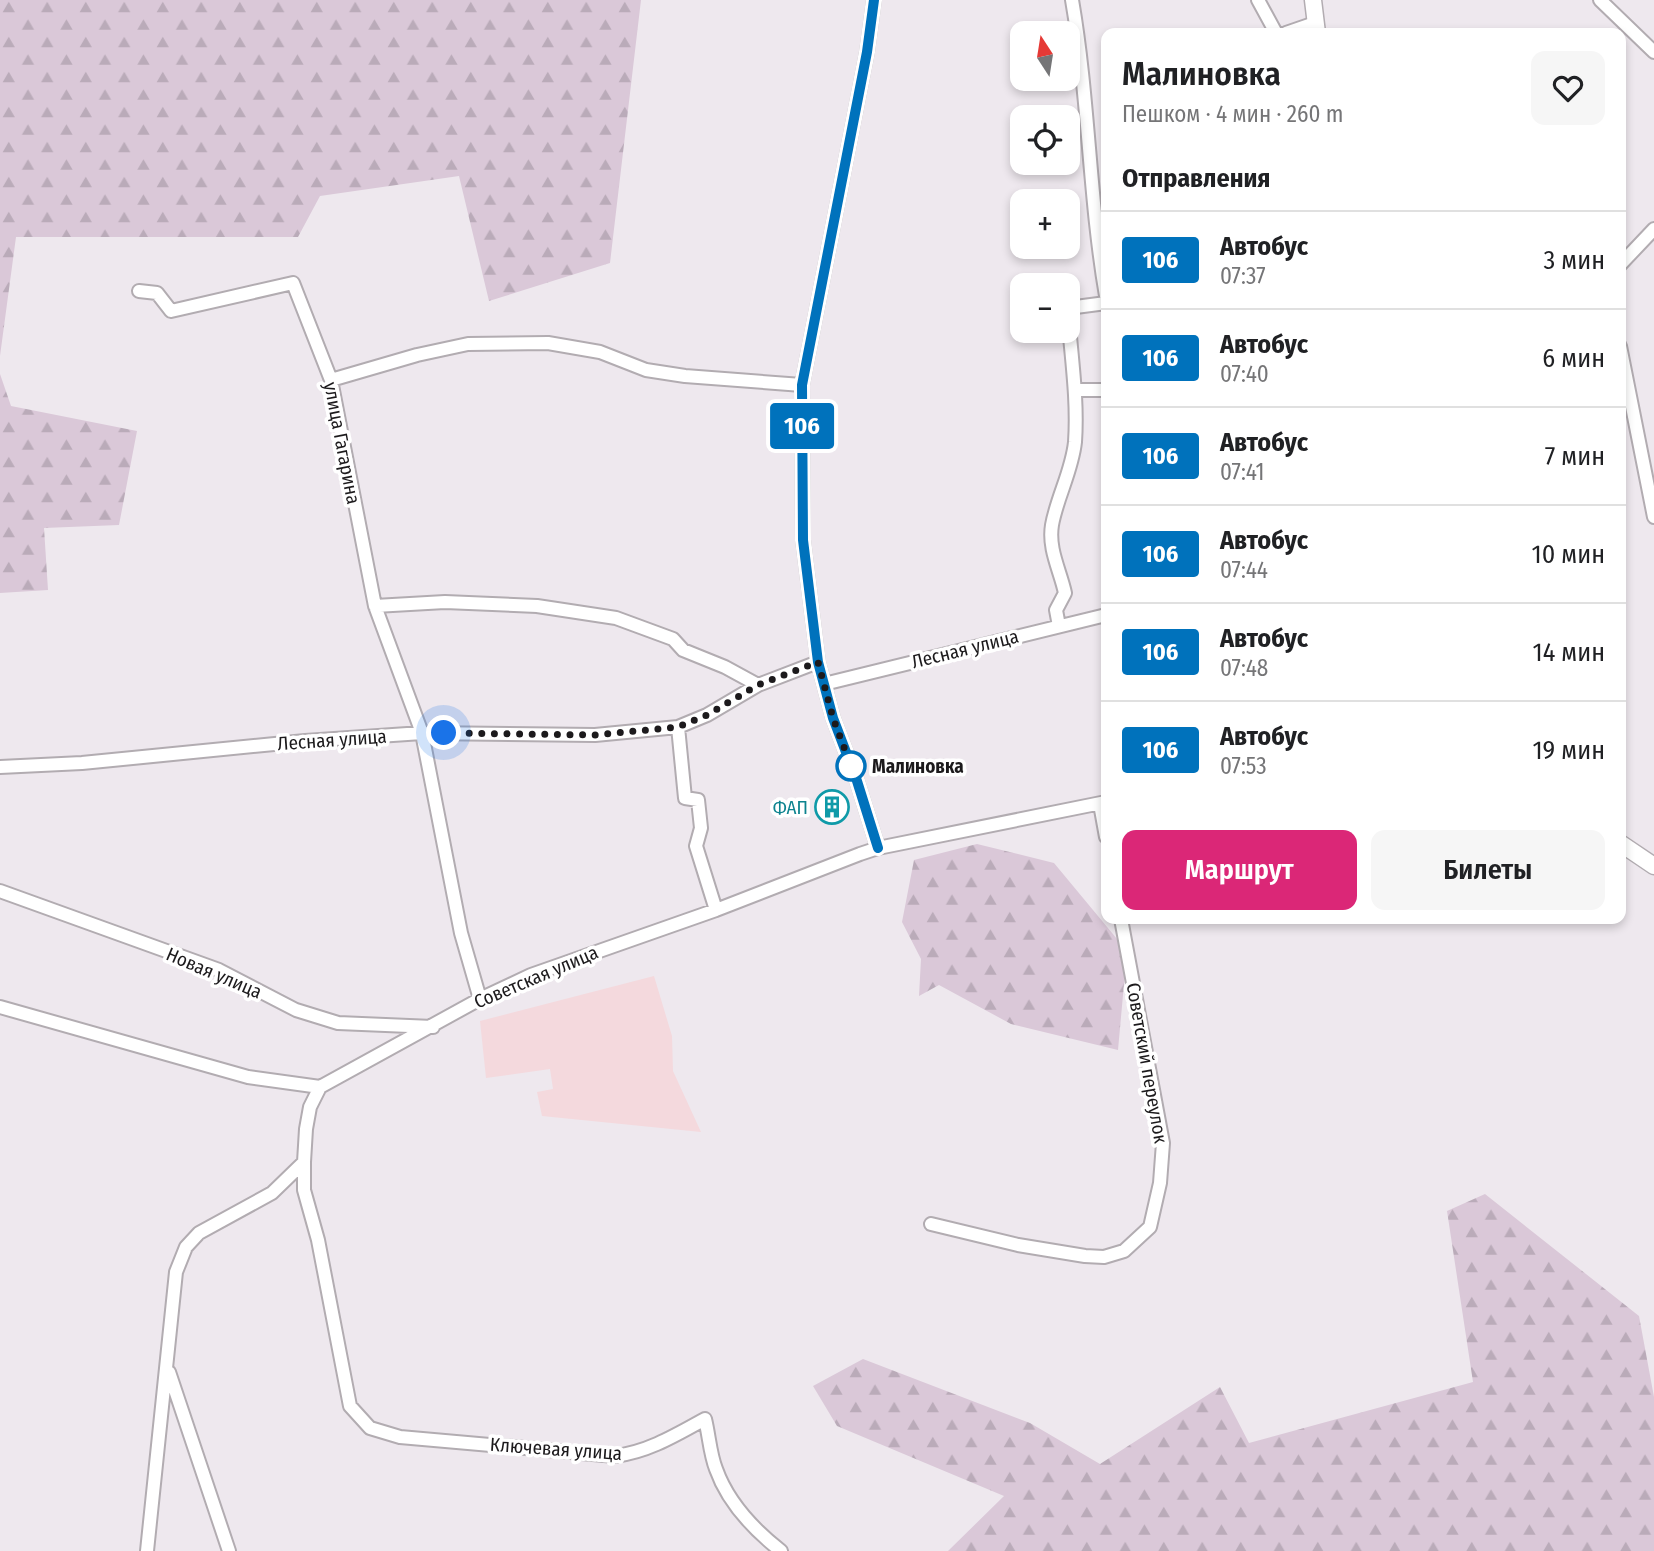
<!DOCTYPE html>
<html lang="ru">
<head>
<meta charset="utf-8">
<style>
  :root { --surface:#fff; --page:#f6f6f6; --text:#202124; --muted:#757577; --line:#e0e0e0; --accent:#db2777 }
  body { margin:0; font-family:"Fira Sans Condensed",sans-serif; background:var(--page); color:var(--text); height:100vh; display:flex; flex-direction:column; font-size:26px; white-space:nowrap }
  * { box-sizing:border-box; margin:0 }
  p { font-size:23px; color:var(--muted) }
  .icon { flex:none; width:38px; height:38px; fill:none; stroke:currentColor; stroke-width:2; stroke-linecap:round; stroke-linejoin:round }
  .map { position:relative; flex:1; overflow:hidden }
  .details { position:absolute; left:1101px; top:28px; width:525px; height:896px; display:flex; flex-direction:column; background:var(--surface); border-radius:14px; box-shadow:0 4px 10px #0003 }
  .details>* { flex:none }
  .badge { padding:0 14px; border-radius:5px; font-size:24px; line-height:46px }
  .needle { width:46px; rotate:348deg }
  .fabs { position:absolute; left:1010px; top:21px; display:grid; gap:14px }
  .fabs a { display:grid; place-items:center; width:70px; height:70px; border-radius:14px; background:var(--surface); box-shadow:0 4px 10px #0003; font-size:35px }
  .you { position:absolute; width:35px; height:35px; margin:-18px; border:5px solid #fff; border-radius:50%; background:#1a73e8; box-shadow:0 0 0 10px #1a73e833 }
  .map>.badge { position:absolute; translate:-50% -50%; box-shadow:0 0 0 4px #fff }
  h2 { padding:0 21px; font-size:26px; line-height:63px }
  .round { display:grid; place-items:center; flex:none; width:74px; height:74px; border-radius:14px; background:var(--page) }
  .headline { display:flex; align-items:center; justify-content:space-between; height:119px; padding:0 21px }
  h1 { font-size:33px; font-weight:600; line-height:52px }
  .action { display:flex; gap:14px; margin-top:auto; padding:14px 21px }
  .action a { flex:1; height:80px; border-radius:14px; background:var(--accent); color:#fff; font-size:28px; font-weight:600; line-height:80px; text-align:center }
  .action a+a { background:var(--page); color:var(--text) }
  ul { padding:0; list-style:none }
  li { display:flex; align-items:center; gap:21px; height:98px; padding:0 21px; border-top:2px solid var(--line) }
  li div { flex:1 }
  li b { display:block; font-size:26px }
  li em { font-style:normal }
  li .badge { min-width:77px; font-weight:700; text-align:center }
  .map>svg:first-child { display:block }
  .education { fill:#f4d9dd }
  .forest { fill:url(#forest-firs) }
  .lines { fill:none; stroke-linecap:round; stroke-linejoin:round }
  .minor-casing { stroke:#b2acb1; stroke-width:16 }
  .tertiary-casing { stroke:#b2acb1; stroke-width:19 }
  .minor { stroke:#fff; stroke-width:12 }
  .tertiary { stroke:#fff; stroke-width:16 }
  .line-casing { stroke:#fff; stroke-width:16 }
  .line { stroke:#0072bc; stroke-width:10 }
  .walk { stroke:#1c1a1c; stroke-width:7; stroke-dasharray:0 12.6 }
  .stop-dot { fill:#fff; stroke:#0072bc; stroke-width:3.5 }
  .labels { text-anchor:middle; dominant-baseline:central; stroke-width:7; stroke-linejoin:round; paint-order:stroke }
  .street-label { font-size:19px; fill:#1c1a1c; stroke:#fff }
  .stop-label { font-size:19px; font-weight:bold; fill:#1c1a1c; stroke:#fff; text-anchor:start }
  .culture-label { font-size:19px; fill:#0d838f; stroke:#fff; text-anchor:end }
</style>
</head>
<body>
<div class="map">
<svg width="1654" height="1551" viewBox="0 0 1654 1551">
  <defs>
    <pattern id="forest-firs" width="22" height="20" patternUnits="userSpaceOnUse" patternTransform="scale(1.75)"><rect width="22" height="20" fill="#dac8d8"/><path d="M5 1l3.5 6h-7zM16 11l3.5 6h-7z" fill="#baabb9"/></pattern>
  </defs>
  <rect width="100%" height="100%" fill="#eee8ee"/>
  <path class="education" d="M654 976 672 1036 673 1071 701 1132 542 1116 537 1092 553 1089 550 1069 486 1078 480 1021Z"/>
  <path class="forest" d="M0 0H641L610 263 489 301 459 176 320 196 298 237H16L0 356Z
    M0 374 11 406 137 431 119 525 44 528 48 590 0 593Z
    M977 844 1054 863 1127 951 1118 1050 1011 1024 939 985 919 996 921 959 902 922 914 860Z
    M1485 1194 1639 1316 1654 1397V1551H948L1004 1496 837 1426 813 1386 863 1359 1030 1423 1100 1464 1220 1387 1249 1443 1473 1382 1447 1211Z"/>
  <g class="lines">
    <g class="minor-casing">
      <path id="minor" d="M874 0 867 52 802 385 803 540 818 662 833 718 857 781 878 848
        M1072 0C1089 98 1089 198 1106 296
        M1258 0 1276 33
        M1600 0 1654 52
        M1286 33 1315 23
        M1620 265 1654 229
        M139 291 157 293 171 311 293 283 331 380 375 606 422 733 461 933 480 999
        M1068 308 1106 303
        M1620 346 1654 517
        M331 380 417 355 468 344 548 343 600 352 646 370 685 376 802 385
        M1075 390H1106
        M375 606 445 602 537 606 616 618 673 639 683 650 725 667 758 685
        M1059 626 1056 610 1065 593C1060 570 1048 549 1052 525 1057 497 1072 471 1075 442 1078 399 1071 355 1068 313
        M824 684 1106 615
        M678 727 685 798 698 800 701 828 696 846 716 910
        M0 767 82 763 305 741 422 733 595 735 678 727 707 715 758 685 818 662
        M1100 804 1106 837
        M0 891 219 970 296 1010 338 1023 433 1027
        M0 1007 248 1077 320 1087
        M931 1224 1018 1245 1085 1256 1104 1257 1124 1251 1150 1227 1160 1183 1163 1143 1121 919
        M169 1372 229 1551
        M147 1551 176 1272 186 1247 199 1233 272 1193 304 1162
        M781 1551C753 1529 728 1503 716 1469 710 1454 709 1435 705 1419 676 1435 648 1452 615 1456L400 1437 370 1428 350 1406 318 1240 304 1190V1162L306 1129 310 1107 320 1087 480 999 531 975 716 910 860 854 878 848 1106 802"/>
    </g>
    <g class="tertiary-casing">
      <path id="tertiary" d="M1313 0 1317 33
        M1620 843 1654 866"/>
    </g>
    <use href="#minor" class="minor"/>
    <use href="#tertiary" class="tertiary"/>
  </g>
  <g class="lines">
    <g class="line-casing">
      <path id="line" d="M874 0 867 52 802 385 803 540 818 662 833 718 857 781 878 848"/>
    </g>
    <use href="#line" class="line"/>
    <path class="walk" d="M444 733 595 735 678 727 707 715 758 685 818 662 833 718 851 766"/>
  </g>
  <defs>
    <g id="building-ring" transform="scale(1.75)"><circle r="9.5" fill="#fff" stroke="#0f9aa8" stroke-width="1.5"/><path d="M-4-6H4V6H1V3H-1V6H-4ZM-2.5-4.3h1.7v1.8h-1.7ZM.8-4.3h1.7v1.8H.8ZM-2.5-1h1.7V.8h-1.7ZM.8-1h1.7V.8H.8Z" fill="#0f9aa8"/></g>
  </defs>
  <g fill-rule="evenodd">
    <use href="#building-ring" x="832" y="807"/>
  </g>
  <circle class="stop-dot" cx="851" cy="766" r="14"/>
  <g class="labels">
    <g class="street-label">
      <text transform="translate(342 443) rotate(79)">улица Гагарина</text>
      <text transform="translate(965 649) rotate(-14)">Лесная улица</text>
      <text transform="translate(332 740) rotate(-4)">Лесная улица</text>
      <text transform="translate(214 973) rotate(23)">Новая улица</text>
      <text transform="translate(536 977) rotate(-23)">Советская улица</text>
      <text transform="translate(1147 1063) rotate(80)">Советский переулок</text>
      <text transform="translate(556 1449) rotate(4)">Ключевая улица</text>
    </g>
    <g class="stop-label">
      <text x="872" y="766">Малиновка</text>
    </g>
    <g class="culture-label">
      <text x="808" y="807">ФАП</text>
    </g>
  </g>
</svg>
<div class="fabs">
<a><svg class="needle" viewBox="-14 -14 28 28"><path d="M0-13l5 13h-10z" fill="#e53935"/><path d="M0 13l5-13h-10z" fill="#757577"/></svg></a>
<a><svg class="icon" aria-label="locate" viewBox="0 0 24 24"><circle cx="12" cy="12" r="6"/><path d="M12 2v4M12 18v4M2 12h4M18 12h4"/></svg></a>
<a>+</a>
<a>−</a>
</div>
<div class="you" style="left:444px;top:733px"></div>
<b class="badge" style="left:802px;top:426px;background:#0072bc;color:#fff">106</b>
<section class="details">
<div class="headline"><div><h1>Малиновка</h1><p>Пешком · 4 мин · 260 m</p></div><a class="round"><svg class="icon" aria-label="heart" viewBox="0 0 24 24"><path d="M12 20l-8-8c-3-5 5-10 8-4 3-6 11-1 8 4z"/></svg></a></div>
<h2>Отправления</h2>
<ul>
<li><span class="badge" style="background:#0072bc;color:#fff">106</span><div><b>Автобус</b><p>07:37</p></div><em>3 мин</em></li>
<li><span class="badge" style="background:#0072bc;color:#fff">106</span><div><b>Автобус</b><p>07:40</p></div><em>6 мин</em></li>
<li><span class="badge" style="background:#0072bc;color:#fff">106</span><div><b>Автобус</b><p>07:41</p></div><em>7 мин</em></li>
<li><span class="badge" style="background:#0072bc;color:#fff">106</span><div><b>Автобус</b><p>07:44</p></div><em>10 мин</em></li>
<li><span class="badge" style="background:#0072bc;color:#fff">106</span><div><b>Автобус</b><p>07:48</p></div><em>14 мин</em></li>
<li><span class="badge" style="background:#0072bc;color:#fff">106</span><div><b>Автобус</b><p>07:53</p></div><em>19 мин</em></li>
</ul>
<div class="action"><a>Маршрут</a><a>Билеты</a></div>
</section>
</div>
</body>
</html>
